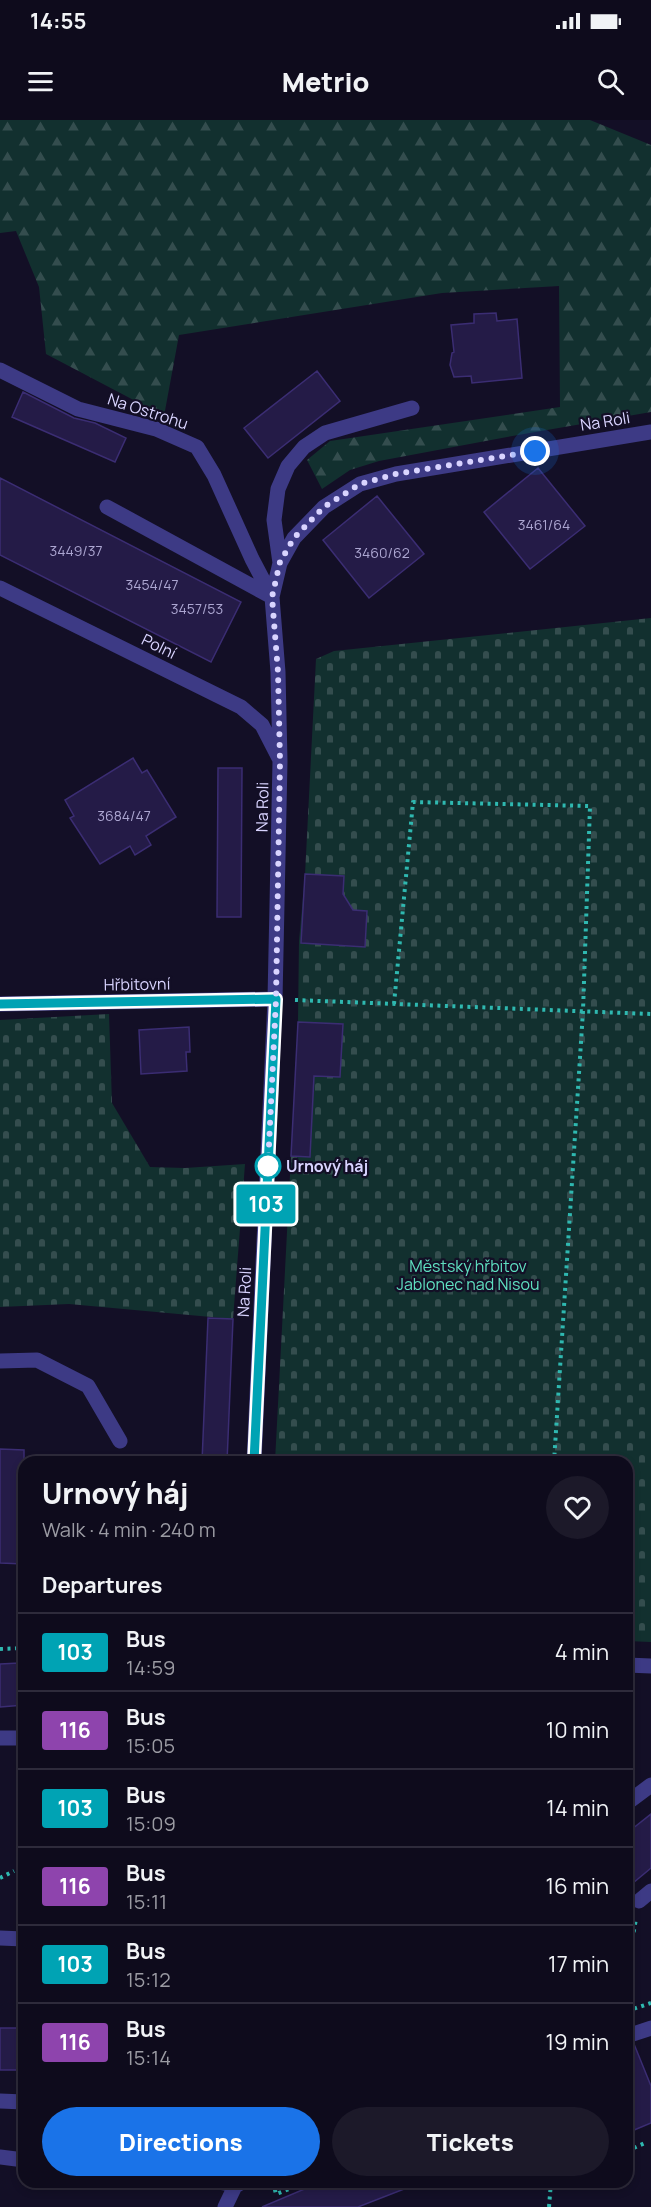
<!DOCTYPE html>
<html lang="en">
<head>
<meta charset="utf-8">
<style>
  :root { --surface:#0e0b1c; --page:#1c1929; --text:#f1f3f6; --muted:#9b9ba3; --line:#2e2b3b; --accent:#1a73e8 }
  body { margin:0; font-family:Manrope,sans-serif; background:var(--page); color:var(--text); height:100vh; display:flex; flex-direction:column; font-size:22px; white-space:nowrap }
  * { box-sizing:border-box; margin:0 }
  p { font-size:20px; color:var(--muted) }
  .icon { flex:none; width:33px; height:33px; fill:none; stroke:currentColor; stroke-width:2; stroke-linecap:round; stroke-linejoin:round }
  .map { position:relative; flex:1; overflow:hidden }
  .panel { position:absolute; left:18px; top:1336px; width:615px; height:732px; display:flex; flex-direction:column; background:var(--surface); border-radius:18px; box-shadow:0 3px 9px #0003,0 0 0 2px var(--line) }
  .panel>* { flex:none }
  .badge { padding:0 12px; border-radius:4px; font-size:21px; line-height:39px }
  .you { position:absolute; width:30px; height:30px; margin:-15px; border:4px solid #fff; border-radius:50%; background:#1a73e8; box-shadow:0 0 0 9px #1a73e833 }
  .map>.badge { position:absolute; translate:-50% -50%; box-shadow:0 0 0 3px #fff }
  h2 { padding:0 24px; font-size:22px; line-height:54px }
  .round { display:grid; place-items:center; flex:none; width:63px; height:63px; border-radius:32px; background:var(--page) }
  .summary { display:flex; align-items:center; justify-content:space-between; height:102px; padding:0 24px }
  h1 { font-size:28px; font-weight:800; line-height:45px }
  .button { display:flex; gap:12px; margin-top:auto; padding:12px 24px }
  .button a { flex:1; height:69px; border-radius:36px; background:var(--accent); color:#fff; font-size:24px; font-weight:800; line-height:69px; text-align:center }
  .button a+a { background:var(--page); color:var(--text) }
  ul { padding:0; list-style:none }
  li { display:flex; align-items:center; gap:18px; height:78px; padding:0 24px; border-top:2px solid var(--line) }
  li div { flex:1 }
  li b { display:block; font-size:22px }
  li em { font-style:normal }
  li .badge { min-width:66px; font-weight:700; text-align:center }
  .status { display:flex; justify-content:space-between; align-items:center; height:42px; padding:0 30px; background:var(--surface); direction:ltr }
  .status svg { height:16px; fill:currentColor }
  header { display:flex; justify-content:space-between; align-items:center; height:78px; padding:0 24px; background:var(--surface); font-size:27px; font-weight:800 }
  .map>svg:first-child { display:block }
  .forest { fill:url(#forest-firs) }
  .cemetery { fill:url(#cemetery-stones) }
  .building { fill:#241b47; stroke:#3b2d73; stroke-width:1.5 }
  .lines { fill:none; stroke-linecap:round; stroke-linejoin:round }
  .path { stroke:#2fb8b0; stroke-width:4; stroke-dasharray:3 4.5; stroke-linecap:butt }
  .minor { stroke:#3d3a85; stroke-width:15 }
  .line-casing { stroke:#fff; stroke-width:14 }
  .line { stroke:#00a3b4; stroke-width:9 }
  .walk { stroke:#d9d4ff; stroke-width:6; stroke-dasharray:0 10.8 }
  .stop-dot { fill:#fff; stroke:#00a3b4; stroke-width:3 }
  .labels { text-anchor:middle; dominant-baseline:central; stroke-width:4.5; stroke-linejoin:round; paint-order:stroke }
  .number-label { font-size:14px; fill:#aca6d1 }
  .street-label { font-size:16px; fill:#d9d4ff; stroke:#130f26 }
  .stop-label { font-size:16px; font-weight:bold; fill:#d9d4ff; stroke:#130f26; text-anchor:start }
  .park-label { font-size:16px; fill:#5fe0c0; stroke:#130f26 }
</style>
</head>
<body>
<div class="status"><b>14:55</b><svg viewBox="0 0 49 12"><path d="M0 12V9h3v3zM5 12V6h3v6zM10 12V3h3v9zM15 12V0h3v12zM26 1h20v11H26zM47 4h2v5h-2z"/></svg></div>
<header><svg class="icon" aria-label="menu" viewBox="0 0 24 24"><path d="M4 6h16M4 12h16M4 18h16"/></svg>Metrio<svg class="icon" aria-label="search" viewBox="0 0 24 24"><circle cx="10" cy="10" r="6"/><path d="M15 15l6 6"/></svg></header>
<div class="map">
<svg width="651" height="2087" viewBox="0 0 651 2087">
  <defs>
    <pattern id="forest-firs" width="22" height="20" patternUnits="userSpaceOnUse" patternTransform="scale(1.5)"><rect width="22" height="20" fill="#12302f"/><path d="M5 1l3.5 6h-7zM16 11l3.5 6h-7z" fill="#344d4e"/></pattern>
    <pattern id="cemetery-stones" width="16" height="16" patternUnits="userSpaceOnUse" patternTransform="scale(1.5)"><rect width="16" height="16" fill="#12302f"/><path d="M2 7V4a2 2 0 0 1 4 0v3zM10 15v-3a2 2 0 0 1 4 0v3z" fill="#344d4e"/></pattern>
  </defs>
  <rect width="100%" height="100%" fill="#130f26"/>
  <path class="forest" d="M0 0H590L651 25V292L507 317 379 341 350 350 322 369 307 340 330 321 560 287 559 166 442 173 179 215 164 296 46 234 39 167 16 111 0 113Z"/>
  <path class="cemetery" d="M651 498V1522L627 1521V1342H275L298 902 299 821 305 755 316 539 334 531Z
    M109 894 112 983 150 1047 185 1048 245 1044 233 1199 69 1184 0 1187V900Z"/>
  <path class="building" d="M496 193 497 201 517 199 522 258 472 263 471 256 454 257 450 245 452 233 454 232 451 205 474 203V194Z
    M317 251 340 281 268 338 244 308Z
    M23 272 74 298 95 303 126 318 115 342 12 297Z
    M538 348 585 406 530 449 484 392Z
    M0 358 241 482 211 542 0 435Z
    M377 376 424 434 369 478 323 420Z
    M133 638 142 653 147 650 176 697 146 716 151 725 135 735 130 726 100 744 70 698 74 696 65 680Z
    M218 648H242L241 797H217Z
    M305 754 344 756 343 774 353 790 367 791 365 827 301 823Z
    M298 902 343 904 340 957 314 956 310 1037 291 1036Z
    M189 907 190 932H186L187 951 141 954 139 910Z
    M208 1198 233 1199 227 1342H202Z
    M0 1329 24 1330V1444L0 1443Z
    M19 1543 20 1547H24V1585L0 1587V1544Z
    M651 1694V1748L627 1768V1713Z
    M0 1908H24V1950H0Z
    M634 1924 651 1966V2003L627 2013V1926Z
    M321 2062H417V2064L358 2087H262Z"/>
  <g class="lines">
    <path class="path" d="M295 880 651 894
      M394 884 413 682 590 686 583 891 554 1342
      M0 1529 24 1528
      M0 1758 14 1751
      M627 1849 636 1799
      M627 1891 651 1883
      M627 2031 645 2023
      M273 2062 276 2074 308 2062
      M549 2087 551 2062"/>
    <path class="minor" d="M0 250 78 289 156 309 197 327 214 355 252 439 272 477
      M107 387 272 477
      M280 443 274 400 278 369 288 346 304 327 325 313 412 288
      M0 468 241 587 262 605 279 638
      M0 884 275 879
      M0 1241 37 1240 88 1266 120 1321
      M254 1342 275 879 280 641 278 552 272 477 280 443 294 418 324 387 360 364 396 354 651 312
      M627 1545 651 1546
      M0 1618H24
      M627 1683 651 1665
      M639 1781 651 1771
      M0 1818 24 1819
      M627 1916 651 1908
      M0 1981 24 1982
      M0 2037 24 2040
      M219 2062 237 2065 242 2062
      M225 2087 237 2062"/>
  </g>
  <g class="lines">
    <g class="line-casing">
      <path id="line" d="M0 884 276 879 254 1342"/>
    </g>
    <use href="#line" class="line"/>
    <path class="walk" d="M268 1046 276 879 280 641 278 552 272 477 280 442 294 418 324 387 360 364 396 354 535 331"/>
  </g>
  <circle class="stop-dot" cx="268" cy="1046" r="12"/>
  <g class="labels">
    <g class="number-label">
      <text x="544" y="404">3461/64</text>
      <text x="76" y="430">3449/37</text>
      <text x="382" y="432">3460/62</text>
      <text x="152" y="464">3454/47</text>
      <text x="197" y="488">3457/53</text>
      <text x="124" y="695">3684/47</text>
    </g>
    <g class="street-label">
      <text transform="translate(148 291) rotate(18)">Na Ostrohu</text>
      <text transform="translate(605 301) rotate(-9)">Na Roli</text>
      <text transform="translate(159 526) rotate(26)">Polní</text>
      <text transform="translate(262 687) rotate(-89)">Na Roli</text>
      <text transform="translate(137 864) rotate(-1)">Hřbitovní</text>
      <text transform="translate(244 1172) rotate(-87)">Na Roli</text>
    </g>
    <g class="stop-label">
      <text x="286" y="1046">Urnový háj</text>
    </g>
    <g class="park-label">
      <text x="468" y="1146">Městský hřbitov<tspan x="468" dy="18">Jablonec nad Nisou</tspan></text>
    </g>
  </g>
</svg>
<div class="you" style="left:535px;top:331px"></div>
<b class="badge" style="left:266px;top:1084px;background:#00a3b4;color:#fff">103</b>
<section class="panel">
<div class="summary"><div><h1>Urnový háj</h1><p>Walk · 4 min · 240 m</p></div><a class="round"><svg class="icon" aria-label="heart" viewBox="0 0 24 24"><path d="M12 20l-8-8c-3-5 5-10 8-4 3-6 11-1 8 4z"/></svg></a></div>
<h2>Departures</h2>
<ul>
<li><span class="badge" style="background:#00a3b4;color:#fff">103</span><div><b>Bus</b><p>14:59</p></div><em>4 min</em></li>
<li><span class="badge" style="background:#8e44ad;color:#fff">116</span><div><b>Bus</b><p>15:05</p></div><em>10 min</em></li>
<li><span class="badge" style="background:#00a3b4;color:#fff">103</span><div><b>Bus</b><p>15:09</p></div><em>14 min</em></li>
<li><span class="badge" style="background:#8e44ad;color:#fff">116</span><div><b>Bus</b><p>15:11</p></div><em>16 min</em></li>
<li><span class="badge" style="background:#00a3b4;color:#fff">103</span><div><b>Bus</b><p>15:12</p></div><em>17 min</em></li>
<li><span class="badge" style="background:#8e44ad;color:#fff">116</span><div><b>Bus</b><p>15:14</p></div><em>19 min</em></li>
</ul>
<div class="button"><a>Directions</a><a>Tickets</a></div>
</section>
</div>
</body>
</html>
